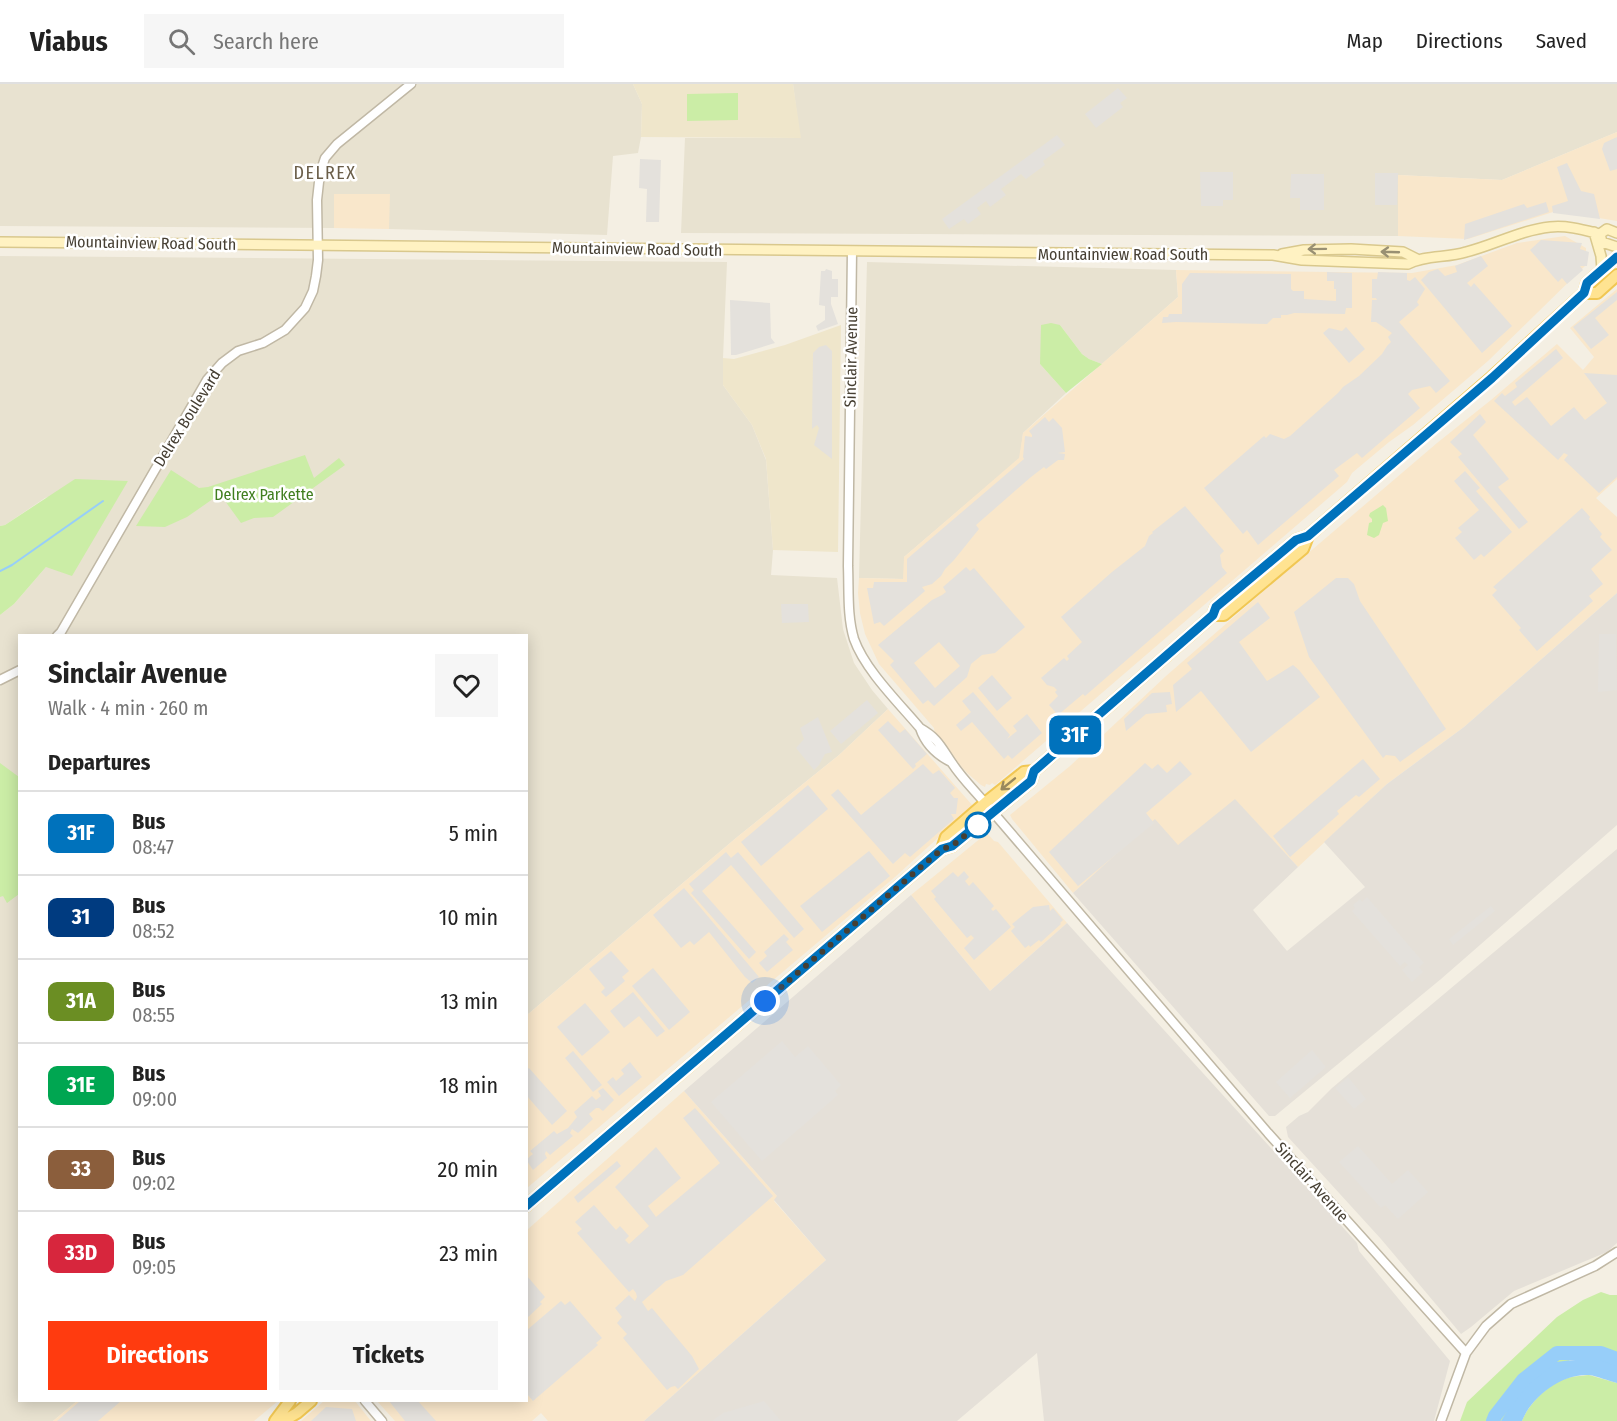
<!DOCTYPE html>
<html lang="en">
<head>
<meta charset="utf-8">
<style>
  :root { --surface:#fff; --page:#f6f6f6; --text:#222; --muted:#767676; --line:#e0e0e0; --accent:#ff3b0f }
  body { margin:0; font-family:"Fira Sans Condensed",sans-serif; background:var(--page); color:var(--text); height:100vh; display:flex; flex-direction:column; font-size:22px; white-space:nowrap }
  * { box-sizing:border-box; margin:0 }
  p { font-size:20px; color:var(--muted) }
  .icon { flex:none; width:33px; height:33px; fill:none; stroke:currentColor; stroke-width:2; stroke-linecap:round; stroke-linejoin:round }
  .map { position:relative; flex:1; overflow:hidden }
  .drawer { position:absolute; left:18px; top:550px; width:510px; height:768px; display:flex; flex-direction:column; background:var(--surface); border-radius:0px; box-shadow:0 3px 15px #0003 }
  .drawer>* { flex:none }
  .badge { padding:0 12px; border-radius:9px; font-size:21px; line-height:39px }
  .you { position:absolute; width:30px; height:30px; margin:-15px; border:4px solid #fff; border-radius:50%; background:#1a73e8; box-shadow:0 0 0 9px #1a73e833 }
  .map>.badge { position:absolute; translate:-50% -50%; box-shadow:0 0 0 3px #fff }
  h2 { padding:0 30px; font-size:22px; line-height:54px }
  .round { display:grid; place-items:center; flex:none; width:63px; height:63px; border-radius:0px; background:var(--page) }
  .head { display:flex; align-items:center; justify-content:space-between; height:102px; padding:0 30px }
  h1 { font-size:28px; font-weight:700; line-height:45px }
  .cta { display:flex; gap:12px; margin-top:auto; padding:12px 30px }
  .cta a { flex:1; height:69px; border-radius:0px; background:var(--accent); color:#fff; font-size:24px; font-weight:700; line-height:69px; text-align:center }
  .cta a+a { background:var(--page); color:var(--text) }
  ul { padding:0; list-style:none }
  li { display:flex; align-items:center; gap:18px; height:84px; padding:0 30px; border-top:2px solid var(--line) }
  li div { flex:1 }
  li b { display:block; font-size:22px }
  li em { font-style:normal }
  li .badge { min-width:66px; font-weight:700; text-align:center }
  header { display:flex; align-items:center; gap:36px; box-sizing:border-box; height:84px; padding:0 30px; background:var(--surface); border-bottom:2px solid var(--line) }
  header strong { font-size:28px }
  nav { display:flex; gap:33px; margin-inline-start:auto; font-size:21px }
  .search { width:420px; height:54px; background:var(--page); display:flex; align-items:center; gap:15px; box-sizing:border-box; padding:0 21px; border-radius:0px; color:var(--muted); font-size:22px }
  .map>svg:first-child { display:block }
  .residential { fill:#e8e2d0 }
  .commercial { fill:#f9e7cb }
  .industrial { fill:#e5e0d8 }
  .education { fill:#efe6cb }
  .green { fill:#cbeda6 }
  .parking { fill:#e4e1dc; fill-rule:evenodd }
  .water { fill:#97cef9 }
  .lines { fill:none; stroke-linecap:round; stroke-linejoin:round }
  .stream { stroke:#97cef9; stroke-width:2 }
  .river { stroke:#97cef9; stroke-width:14 }
  .tertiary-casing { stroke:#c0b8a5; stroke-width:11 }
  .secondary-casing { stroke:#d9c88d; stroke-width:12 }
  .primary-casing { stroke:#f1c753; stroke-width:14 }
  .tertiary { stroke:#fff; stroke-width:8 }
  .secondary { stroke:#fff2c2; stroke-width:9 }
  .primary { stroke:#ffe391; stroke-width:10 }
  .oneway { stroke:#999073 }
  .oneway2 { stroke:#99895d }
  .line-casing { stroke:#fff; stroke-width:14 }
  .line { stroke:#0072bc; stroke-width:9 }
  .walk { stroke:#463f33; stroke-width:6; stroke-dasharray:0 10.8 }
  .stop-dot { fill:#fff; stroke:#0072bc; stroke-width:3 }
  .labels { text-anchor:middle; dominant-baseline:central; stroke-width:5; stroke-linejoin:round; paint-order:stroke }
  .street-label { font-size:16px; fill:#463f33; stroke:#fff }
  .park-label { font-size:16px; fill:#407e1f; stroke:#fff }
  .neighbourhood-label { font-size:18px; letter-spacing:1.5px; fill:#6a5e49; stroke:#fff }
</style>
</head>
<body>
<header>
<strong>Viabus</strong>
<div class="search"><svg class="icon" aria-label="search" viewBox="0 0 24 24"><circle cx="10" cy="10" r="6"/><path d="M15 15l6 6"/></svg>Search here</div>
<nav><a>Map</a><a>Directions</a><a>Saved</a></nav>
</header>
<div class="map">
<svg width="1617" height="1337" viewBox="0 0 1617 1337">
  <rect width="100%" height="100%" fill="#f4efe3"/>
  <path class="residential" d="M0 0H633L642 20 641 53 638 69 613 72 607 151 389 145V110H335L334 144 0 142Z
    M793 0H1617V48L1502 96 1398 91V152L681 149 685 54H800Z
    M0 172 727 178 723 274V301L752 341 766 376 773 466 771 491 837 494 843 545 854 579 872 606 888 625 839 671 736 754 527 931 526 552H20V1317H77L53 1337H0V531L14 520 46 483 128 397H102L45 414 5 441 0 442Z
    M867 178 1176 186 1178 213 1102 280 1089 275 1082 270 1060 241 1040 280 1066 309 1023 349 1020 374 904 473V495L859 494Z"/>
  <path class="commercial" d="M1617 48V137L1556 127 1468 155 1398 152V91L1502 96Z
    M334 110H390L389 145 334 144Z
    M1565 152 1586 164V181L1488 277 1413 341 1389 358 1352 389 1347 398 995 701 992 699 990 701 986 700 985 703 981 701 967 689 935 653 934 644 879 580 865 550 860 529 858 509 859 494 903 495 904 473 1019 374 1023 349 1178 213 1176 186 1412 189 1457 181 1517 159Z
    M1617 205V395L1596 414 1617 433V509L1464 643 1387 700 1298 783 1235 716 1178 762 1155 736 1073 809 1012 735 1010 731 1070 682 1166 592 1258 512 1437 359 1491 316 1557 260 1583 286 1594 273 1570 244Z
    M888 625 973 722 895 793 527 1104V931L736 754 839 671Z
    M987 749 994 757 998 758 1067 839 990 907 911 811Z
    M684 1007 778 1113 774 1117 826 1176 644 1337H548L541 1329 532 1337H395L377 1317H526L527 1146Z
    M77 1317H278L254 1337H53Z
    M324 1317H355L371 1337H301Z"/>
  <path class="industrial" d="M1617 509V741L1441 895 1275 1032H1269L1073 809 1155 735 1178 761 1235 715 1298 783 1253 826 1287 867 1365 803 1324 758 1387 700 1464 643Z
    M1617 765V1159L1607 1168 1514 1207 1471 1243 1461 1250 1381 1155 1288 1053 1286 1043 1299 1032 1308 1028 1332 1004Z
    M911 811 990 907 1067 839 1357 1159 1359 1167 1450 1277 1434 1337H1044L1037 1269 957 1337H644L826 1176 774 1116 777 1112 684 1007Z"/>
  <path class="education" d="M633 0H793L801 54 641 53 642 20Z
    M841 241 838 468 773 466 766 375 752 341 723 301V274L734 275 785 261Z"/>
  <path class="green" d="M738 9V36L687 37V10Z
    M1051 239 1060 241 1082 270 1089 275 1102 280 1066 309 1040 280 1041 241Z
    M305 371 314 394 339 374 345 381 273 433 254 434 241 439 220 410 187 433 165 443 136 442 171 386 199 404 208 403Z
    M75 395 128 397 72 492 46 483 14 520 0 531V442L5 441Z
    M1383 421 1386 424 1388 437 1383 439 1379 451 1374 454 1367 451 1369 439 1372 438V435L1369 432 1370 429Z
    M0 679 19 693V810L7 819 3 812 0 813Z
    M1601 1208 1610 1211H1617V1276H1570L1501 1337H1460L1467 1318 1557 1233 1583 1216Z
    M1589 1291 1617 1299V1337H1522C1527 1322 1549 1299 1565 1295 1572 1292 1581 1292 1589 1291Z"/>
  <path class="parking" d="M1118 4 1127 14 1120 19 1123 23 1096 44 1085 30Z
    M1057 51 1065 61 1043 77 1045 81 1026 95 1021 90 1001 105 1006 111 990 123 986 117 977 124 981 130 968 140 964 135 949 145 942 135Z
    M1617 53V85L1610 87 1602 65 1604 59Z
    M640 75 661 76 659 138H646L647 105 639 104Z
    M1567 79 1581 107 1594 110 1600 135 1553 129 1552 122 1568 117 1557 83Z
    M1200 88H1233V116H1223V122H1201Z
    M1375 89H1398L1397 121H1375Z
    M1291 90H1324V126H1300V114H1290Z
    M1546 118 1549 128 1464 156 1465 140 1524 120 1527 124Z
    M1541 156 1582 159 1580 165 1589 168 1587 182H1580L1583 186 1567 200 1562 194 1558 198 1530 166Z
    M1481 172 1488 182 1467 199 1471 203 1474 199 1512 242 1482 269 1421 196 1429 188 1438 185 1445 192 1457 188 1455 182Z
    M826 185 832 187V195H838V213H831V220L838 240 818 247 816 242 825 236V222L819 221 821 187H825Z
    M1327 188 1352 189V224H1346L1345 230 1294 229 1287 231H1281V234H1273L1267 240 1176 238 1162 239 1163 233H1168L1169 230H1182V200L1190 189 1291 190V205L1293 207H1304V215L1336 217V205H1334V197H1327Z
    M1378 188 1407 189V196L1410 197 1415 193 1425 205 1417 218 1419 221 1399 238 1450 297 1436 309 1430 302 1412 306 1408 310 1420 324 1362 374 1357 369 1334 386 1339 392 1258 461 1247 446 1243 450 1204 404 1264 352 1266 354 1270 350 1284 355 1290 352 1338 309 1343 303 1359 292 1382 270 1387 262 1391 258 1388 253 1392 249 1376 238H1371L1372 216H1377L1376 214H1372V195H1377Z
    M1617 208V216L1595 234 1609 251 1591 265 1573 243Z
    M730 216 770 219 771 254 775 259 736 271H731Z
    M1346 243 1365 265 1349 279 1323 249 1329 244 1342 247Z
    M826 261 832 267V375L814 361 819 344 817 341 812 345 813 269 819 263Z
    M1556 265 1563 274 1512 318 1515 322 1527 313 1551 342 1574 323 1585 336 1607 319 1584 289 1617 291V393L1599 409 1564 376 1568 371 1564 369 1558 376 1494 317 1502 309 1505 312 1517 303 1515 299Z
    M1480 330 1486 338 1473 351 1509 395 1498 403 1528 438 1519 445 1458 373 1462 370 1450 358Z
    M1045 333 1049 338 1053 334 1062 344 1065 368 1058 369 1065 370 1064 376H1058L1046 385 1044 383 1031 393 976 441 979 445 954 476 945 485 941 492 932 500 922 503 925 507 884 542 880 538 874 540 867 504H873L874 498H907V475L1024 375 1023 373 1025 352 1032 353V351L1029 347Z
    M1465 387 1480 404 1476 407 1512 448 1484 473 1481 470 1474 476 1455 454 1462 448 1458 444 1479 426 1454 397Z
    M1185 422 1224 467 1220 471 1222 483 1227 489 1085 612 1083 610 1058 631 1049 621 1058 612 1055 608 1057 606 1054 603 1047 601 1041 594 1064 574 1067 577 1069 575 1067 572 1082 558 1061 533 1112 488 1145 462 1149 452 1153 449 1152 448Z
    M1582 424 1590 433 1589 435 1602 450 1600 453 1612 466 1591 485 1603 500 1589 512 1593 517 1537 567 1519 546 1521 544 1492 511 1497 506 1493 503Z
    M966 483 970 487 974 484 1025 543 995 569 982 571 971 580 967 593 934 622 928 616 923 620 890 581 894 577 878 561 932 516 942 511 946 508 943 503ZM939 558 960 582 935 604 914 579Z
    M1336 494H1348L1354 500 1360 517 1446 645 1400 678 1395 672 1386 671 1383 674 1309 573 1294 528Z
    M1258 518 1270 534 1239 558 1267 597 1293 581 1299 586 1320 613 1251 668 1201 607 1176 628 1173 601 1192 585 1187 579Z
    M781 520H808L809 538 782 539Z
    M1599 550H1616L1617 606 1598 608Z
    M992 591 1012 614 997 627 978 604Z
    M973 608 1010 651 1007 655 1017 647 1013 642 1027 630 1042 649 1012 675 1008 671 1004 675 972 638 961 647 956 641 971 628 962 617Z
    M1170 608 1172 620 1166 621 1167 628 1146 630 1126 647 1124 635 1152 609Z
    M867 616 878 629 841 660 830 647Z
    M818 633 832 668 825 670 819 681 814 686 796 664 804 655 800 644Z
    M888 637 900 649 905 645 927 670 915 680 916 682 913 685 878 646Z
    M1363 675 1380 695 1359 713 1356 711 1337 727 1339 730 1290 773 1273 752Z
    M1180 677 1192 690 1146 729 1154 739 1078 802 1049 768 1145 679 1152 685 1158 680 1167 689Z
    M923 680 933 690 939 686 955 704 950 709 954 714H958L956 730H951L954 735 910 773 905 769 893 780 831 711 838 705 861 731Z
    M808 701 828 725 761 782 741 758Z
    M869 767 890 792 822 848 800 822Z
    M726 768 731 774 738 768 804 845 794 854 731 781 702 807 756 868 749 875 691 809 694 806 689 800Z
    M964 787 969 793 965 797 969 802 973 798 994 822 991 825 993 827 996 825 1011 843 974 876 964 864 974 854 971 851 967 854 934 815 936 813 931 807 953 788 958 793Z
    M684 804 759 893 752 899 745 893 709 848 694 861 690 857 681 864 653 831Z
    M1367 813 1424 879 1419 883 1423 888 1412 898 1402 886 1408 881 1405 878 1400 882 1352 827 1355 824 1353 821 1360 815 1362 818Z
    M1049 821 1050 827 1053 824 1063 836 1060 839 1061 840 1041 858 1039 856 1030 863 1029 861 1025 864 1011 847 1015 843 1012 840 1033 823Z
    M1491 822 1495 827 1453 861 1449 855Z
    M784 850 789 855 786 858 793 866 767 888 759 879 767 872 764 868Z
    M611 867 629 887 622 893 625 897 606 913 601 908 605 904 589 885Z
    M653 884 690 928 669 946 632 902Z
    M633 908 665 947 657 953 639 932 624 944 610 927Z
    M585 919 610 948 582 972 557 943Z
    M782 957 795 973 808 962 841 1001 835 1007 838 1011 762 1077 711 1018Z
    M1312 966 1326 983 1290 1014 1276 998Z
    M573 967 602 1001 593 1008 565 974Z
    M630 978 642 993 619 1012 607 998 613 993 616 997 624 990 621 986Z
    M529 984 567 1027 552 1041 527 1012V985Z
    M1348 993 1366 1015 1354 1025 1335 1004Z
    M603 1004 614 1016 603 1027 599 1024H596L589 1030 593 1035 578 1049 572 1045 570 1049 573 1052 550 1071 546 1067 545 1070 547 1074 533 1086 527 1077V1075L533 1070 530 1067 554 1047 557 1050 568 1044 577 1033 574 1028 592 1012 596 1016 601 1012 598 1007Z
    M695 1024 773 1112 683 1191 666 1197 642 1218 648 1227 652 1224 692 1272 699 1285 678 1305 675 1302 671 1303 667 1306 623 1254 627 1250 617 1239 622 1233 615 1224 629 1211 635 1217 637 1213 636 1209 633 1205 629 1208 577 1149 582 1145 575 1138 594 1121 616 1146 620 1142 629 1152 625 1156 629 1160 649 1142 615 1103 656 1063 681 1094 648 1122 656 1133 720 1079 683 1034Z
    M1358 1062 1392 1100 1408 1086 1428 1108 1398 1135 1385 1121 1381 1124 1339 1078Z
    M617 1077 621 1082 578 1119 574 1113Z
    M527 1192 545 1213 540 1218 542 1220 527 1234Z
    M561 1217 565 1221 570 1217 602 1254 596 1259 598 1261 533 1317 527 1310V1246Z
    M80 1317H121L98 1337H57Z
    M389 1317H418L436 1337H405Z
    M764 1317 781 1337H712L723 1329Z
    M326 1323 352 1325 356 1337H311Z"/>
  <path class="water" d="M1600 1275 1617 1276V1299C1608 1297 1598 1292 1589 1291 1562 1289 1531 1313 1522 1337H1501C1512 1320 1526 1291 1544 1282 1558 1275 1585 1276 1600 1275Z"/>
  <g class="lines">
    <path class="stream" d="M0 487 12 481 103 417"/>
    <path class="river" d="M1493 1337 1495 1332 1523 1296 1557 1269H1601L1617 1275"/>
    <g class="tertiary-casing">
      <path id="tertiary" d="M852 167 848 482C849 506 847 532 854 555 865 586 899 619 920 644 938 654 941 663 952 679 961 693 974 706 985 719L1268 1049 1466 1269
        M57 552 61 548 207 296 222 279 238 267 263 259 285 246 305 224 313 207 316 192 318 176 317 116 320 89 325 74 337 60 411 0
        M0 596 20 586
        M920 644C925 659 937 671 951 678
        M365 1317 382 1337
        M1441 1337 1466 1269 1486 1242 1511 1220 1595 1182 1617 1168"/>
    </g>
    <g class="secondary-casing">
      <path id="secondary" d="M1594 148 1601 172 1602 186
        M1600 150 1602 158 1617 163
        M0 158 1273 171 1302 176 1408 180C1425 171 1447 174 1466 168 1494 161 1521 146 1550 143 1567 141 1584 146 1600 150L1607 145 1617 149
        M1282 170 1304 166 1351 165 1403 168 1417 175"/>
    </g>
    <g class="primary-casing">
      <path id="primary" d="M1584 209H1597L1617 191
        M1213 531H1224L1303 465 1308 452
        M942 765 946 753 985 719 1024 688 1034 687
        M526 1122 942 765 952 762 1031 697 1034 687 1213 531 1216 523 1296 456 1308 452 1492 293 1584 209 1587 199 1617 173
        M275 1337 290 1317
        M283 1337 297 1329 311 1317"/>
    </g>
    <use href="#tertiary" class="tertiary"/>
    <use href="#secondary" class="secondary"/>
    <use href="#primary" class="primary"/>
  </g>
  <defs><path id="oneway-shaft" d="M-6 0H5M1.5-3L5.5 0L1.5 3" fill="none" stroke-width="1.6" stroke-linecap="round" stroke-linejoin="round" transform="scale(1.5)"/></defs>
  <g class="oneway">
    <use href="#oneway-shaft" transform="translate(1317 165) rotate(179)"/>
    <use href="#oneway-shaft" transform="translate(1390 168) rotate(-178)"/>
  </g>
  <use class="oneway2" href="#oneway-shaft" transform="translate(1008 700) rotate(141)"/>
  <g class="lines">
    <g class="line-casing">
      <path id="line" d="M526 1122 942 765 952 762 1031 697 1034 687 1213 531 1216 523 1296 456 1308 452 1492 294 1584 209 1587 199 1617 173"/>
    </g>
    <use href="#line" class="line"/>
    <path class="walk" d="M765 917 942 765 952 762 983 737 978 741"/>
  </g>
  <circle class="stop-dot" cx="978" cy="741" r="12"/>
  <g class="labels">
    <g class="street-label">
      <text transform="translate(151 159) rotate(1)">Mountainview Road South</text>
      <text transform="translate(637 165) rotate(1)">Mountainview Road South</text>
      <text x="1123" y="170">Mountainview Road South</text>
      <text transform="translate(851 273) rotate(-89)">Sinclair Avenue</text>
      <text transform="translate(187 334) rotate(-58)">Delrex Boulevard</text>
      <text transform="translate(1312 1098) rotate(48)">Sinclair Avenue</text>
    </g>
    <g class="park-label">
      <text x="264" y="410">Delrex Parkette</text>
    </g>
    <g class="neighbourhood-label">
      <text x="325" y="89">DELREX</text>
    </g>
  </g>
</svg>
<div class="you" style="left:765px;top:917px"></div>
<b class="badge" style="left:1075px;top:651px;background:#0072bc;color:#fff">31F</b>
<section class="drawer">
<div class="head"><div><h1>Sinclair Avenue</h1><p>Walk · 4 min · 260 m</p></div><a class="round"><svg class="icon" aria-label="heart" viewBox="0 0 24 24"><path d="M12 20l-8-8c-3-5 5-10 8-4 3-6 11-1 8 4z"/></svg></a></div>
<h2>Departures</h2>
<ul>
<li><span class="badge" style="background:#0072bc;color:#fff">31F</span><div><b>Bus</b><p>08:47</p></div><em>5 min</em></li>
<li><span class="badge" style="background:#003b80;color:#fff">31</span><div><b>Bus</b><p>08:52</p></div><em>10 min</em></li>
<li><span class="badge" style="background:#6b8e23;color:#fff">31A</span><div><b>Bus</b><p>08:55</p></div><em>13 min</em></li>
<li><span class="badge" style="background:#00a651;color:#fff">31E</span><div><b>Bus</b><p>09:00</p></div><em>18 min</em></li>
<li><span class="badge" style="background:#8b5e3c;color:#fff">33</span><div><b>Bus</b><p>09:02</p></div><em>20 min</em></li>
<li><span class="badge" style="background:#d7263d;color:#fff">33D</span><div><b>Bus</b><p>09:05</p></div><em>23 min</em></li>
</ul>
<div class="cta"><a>Directions</a><a>Tickets</a></div>
</section>
</div>
</body>
</html>
